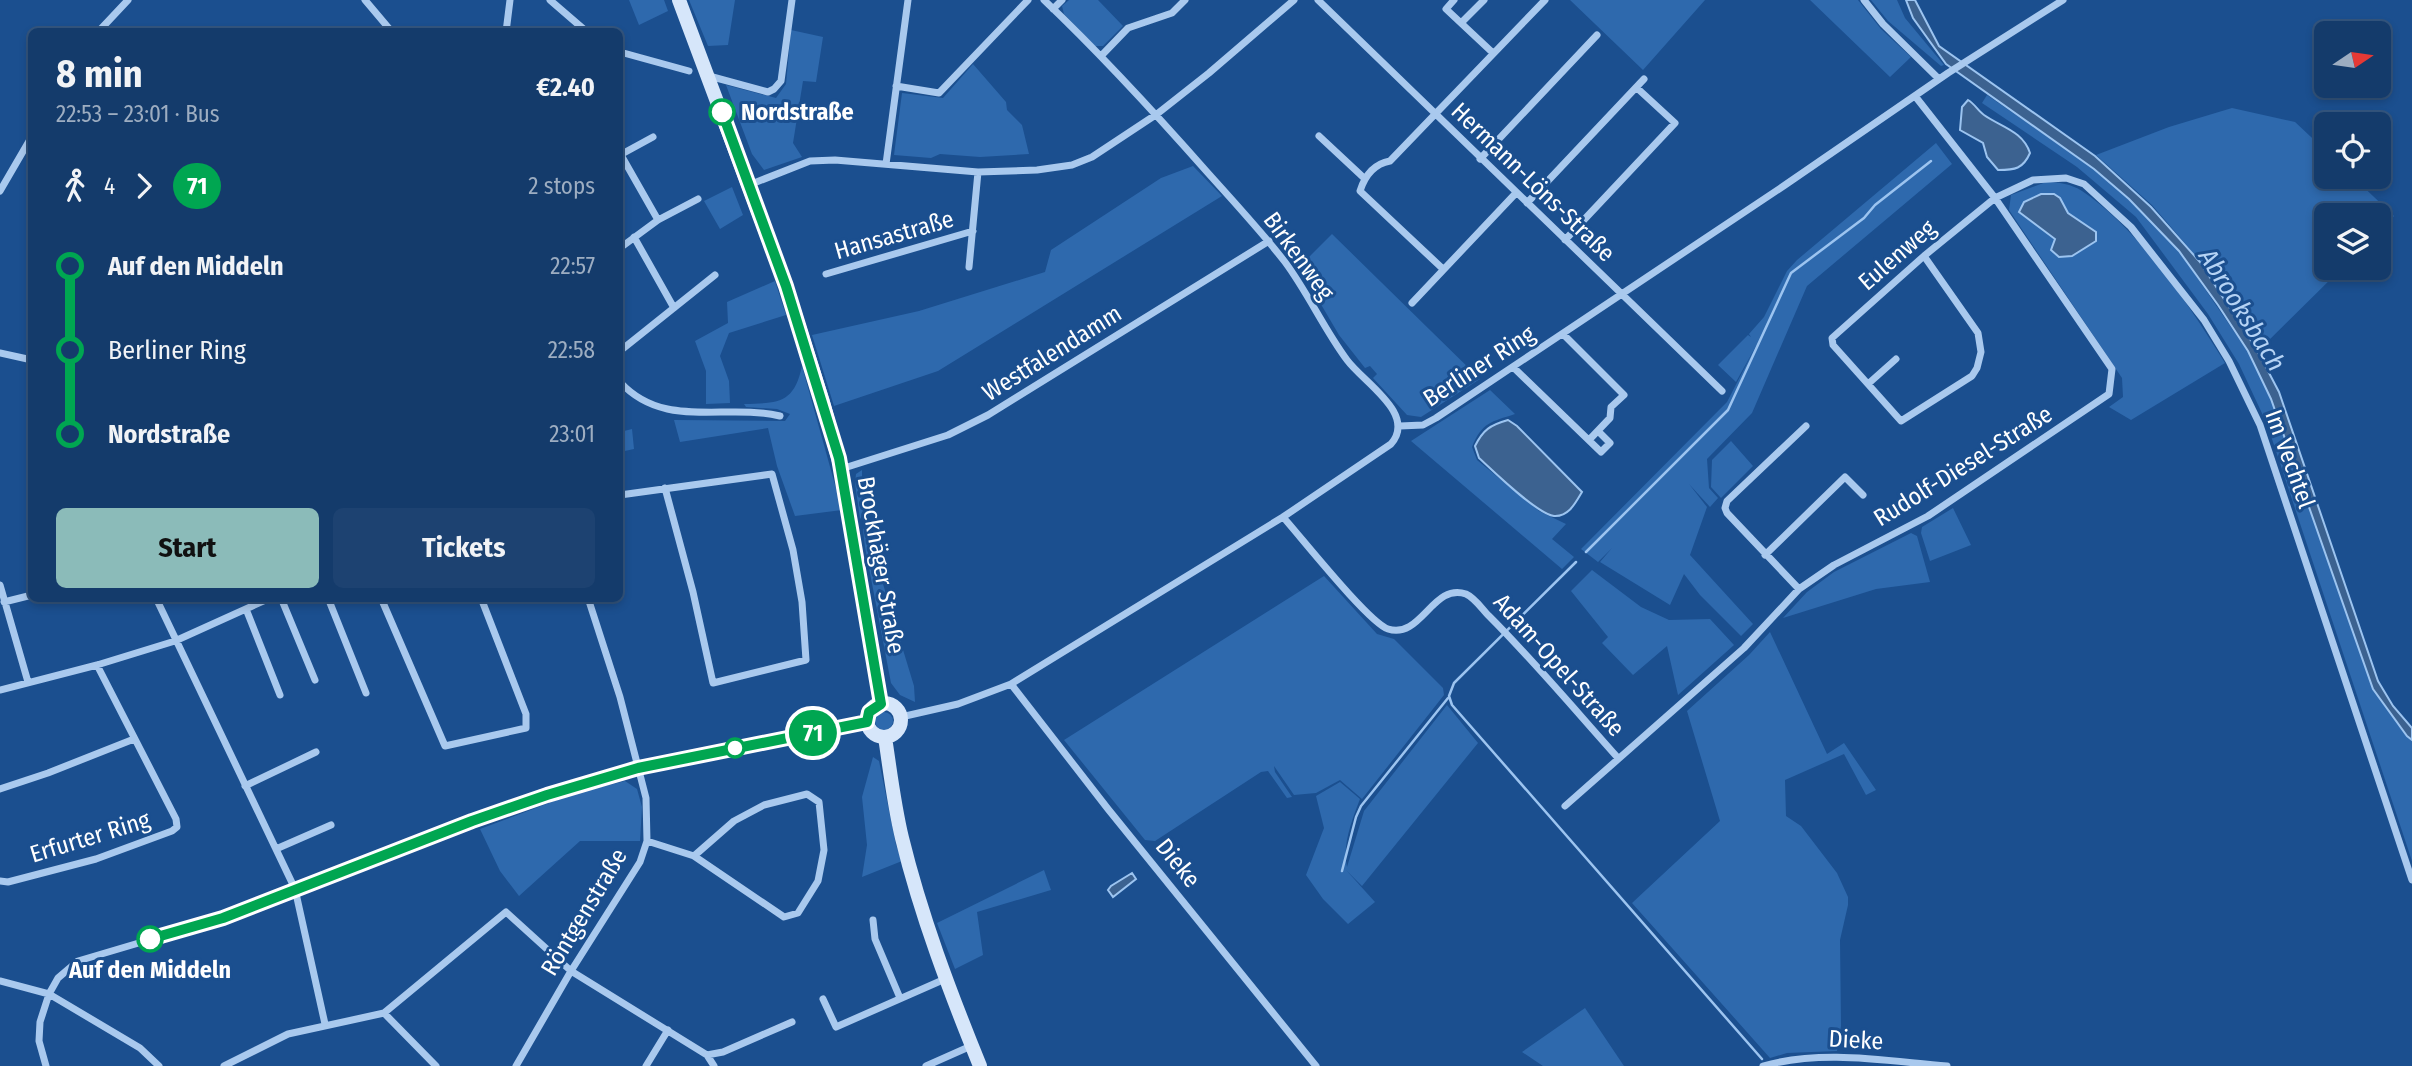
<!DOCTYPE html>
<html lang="en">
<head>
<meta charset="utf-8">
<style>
  :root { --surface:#143b6b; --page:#1d4271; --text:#f1f3f6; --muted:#9dadc1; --line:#33557e; --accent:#8bbbb9 }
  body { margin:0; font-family:"Fira Sans Condensed",sans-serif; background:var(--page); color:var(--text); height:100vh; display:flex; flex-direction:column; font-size:26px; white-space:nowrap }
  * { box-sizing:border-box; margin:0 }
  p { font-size:23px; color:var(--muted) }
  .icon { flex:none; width:38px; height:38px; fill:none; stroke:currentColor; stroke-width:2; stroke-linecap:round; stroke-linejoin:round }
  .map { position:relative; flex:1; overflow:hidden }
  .side { position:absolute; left:28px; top:28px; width:595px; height:574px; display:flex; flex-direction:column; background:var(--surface); border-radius:10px; box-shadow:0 4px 10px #0003,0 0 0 2px var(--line) }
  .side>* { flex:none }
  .badge { padding:0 14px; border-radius:23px; font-size:24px; line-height:46px }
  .needle { width:46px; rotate:77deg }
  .controls { position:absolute; left:2314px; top:21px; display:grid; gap:14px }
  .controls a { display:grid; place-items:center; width:77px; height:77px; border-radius:10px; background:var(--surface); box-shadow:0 4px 10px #0003,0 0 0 2px var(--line); font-size:35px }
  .map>.badge { position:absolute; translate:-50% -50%; box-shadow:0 0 0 4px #fff }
  .legs { display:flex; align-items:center; gap:10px; height:77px; padding:0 28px; font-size:23px }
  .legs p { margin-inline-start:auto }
  .summary { display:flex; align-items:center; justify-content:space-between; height:119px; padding:0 28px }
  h1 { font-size:38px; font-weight:700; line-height:52px }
  .action { display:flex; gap:14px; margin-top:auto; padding:14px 28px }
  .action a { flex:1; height:80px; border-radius:10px; background:var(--accent); color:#111; font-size:28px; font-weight:700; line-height:80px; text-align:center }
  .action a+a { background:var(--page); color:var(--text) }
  ul { padding:0 28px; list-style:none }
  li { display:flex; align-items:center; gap:24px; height:84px; font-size:26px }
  li i { display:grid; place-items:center; width:10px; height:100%; margin:0 9px; background:currentColor }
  li i::after { content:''; width:18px; height:18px; margin:-9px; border:5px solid; border-radius:50%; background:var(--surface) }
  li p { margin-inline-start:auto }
  li:first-child i { background:linear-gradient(#0000 50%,currentColor 0) }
  li:last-child i { background:linear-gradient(currentColor 50%,#0000 0) }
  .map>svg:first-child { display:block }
  .green { fill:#2e69ad; fill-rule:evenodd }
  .water { fill:#3c6290; stroke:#9cc4f0; stroke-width:2 }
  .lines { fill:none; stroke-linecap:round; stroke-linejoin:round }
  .stream { stroke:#9cc4f0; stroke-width:2.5 }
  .street { stroke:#a9c9ee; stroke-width:7 }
  .secondary { stroke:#d6e6fa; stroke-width:14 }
  .line-1-casing { stroke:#fff; stroke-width:16 }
  .line-1 { stroke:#00a651; stroke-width:10 }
  .stop-1-dot { fill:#fff; stroke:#00a651; stroke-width:3.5 }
  .labels { text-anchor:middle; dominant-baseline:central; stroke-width:6; stroke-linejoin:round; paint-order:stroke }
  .stop-label { font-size:24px; font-weight:bold; fill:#fff; stroke:#1b4f8f; text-anchor:start }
  .street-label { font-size:24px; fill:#fff; stroke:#1b4f8f }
  .water-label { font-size:26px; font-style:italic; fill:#b5d3f5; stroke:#1b4f8f }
</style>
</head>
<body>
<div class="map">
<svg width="2412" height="1066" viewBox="0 0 2412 1066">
  <rect width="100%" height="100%" fill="#1b4f8f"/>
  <path class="green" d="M629 0H664L668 11 639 25Z
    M689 0H735L728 45 708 46Z
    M1069 0H1098L1123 26 1103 46H1095L1064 14 1062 6Z
    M1570 0H1705L1643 70Z
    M1810 0H1858L1881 29 1911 57 1890 77Z
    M1871 0H1897L1905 18 1944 65 1941 66 1888 21Z
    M791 30 823 37 816 82 803 81 793 143 802 157 764 170 752 154 726 85 776 98 786 84Z
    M973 64 1006 102 1007 110 1022 125 1029 154 980 157 940 154 931 158 894 155 902 93 943 98Z
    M1987 95 2094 169 2129 199 2179 251 2248 352 2271 399 2373 689 2412 740V861L2267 424 2239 364 2208 314 2136 217 2077 167 1982 103Z
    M2232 108 2295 122 2326 151V177H2353L2394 216 2378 232V215H2326V268H2342L2260 349 2201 262 2152 205 2096 155 2169 127Z
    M1936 143 1952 164 1807 286 1752 413 1707 459 1709 488 1718 498 1710 507 1689 484 1707 507 1690 555 1753 624 1741 636 1700 595 1684 574 1670 605 1600 562 1612 548 1598 562 1581 549 1727 402 1757 344 1736 382 1718 365 1748 335 1751 337 1749 334 1764 317 1787 271 1797 260Z
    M1193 166 1222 196 938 371 834 406 812 335 919 311 1045 272 1051 250 1161 178Z
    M2046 182C2059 182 2071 184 2082 191 2138 228 2190 306 2225 363L2131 420 2109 407 2123 397 2122 378 2009 210 2011 195ZM2060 198 2068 213 2091 228 2055 239 2019 212Z
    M732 187 743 215 720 229 704 201Z
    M1332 234 1480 379 1421 417 1407 415 1373 378 1377 374 1370 366 1365 368 1339 335 1299 267Z
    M775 281 786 315 729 333 720 356 729 381 730 403 706 404V371L695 341 728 323 727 302Z
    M802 366 842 510 795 516 777 466 768 428 680 442 674 420 785 421 790 414 777 409 746 407 744 404C778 403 794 404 802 366Z
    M1490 390 1515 414C1491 422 1482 422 1472 447L1477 460 1539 511 1566 524 1552 539 1574 557 1562 569 1411 441Z
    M632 429 634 449 620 452V432Z
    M1731 441 1753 466 1721 498 1711 487 1712 460Z
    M862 470V491L864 513 860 519 855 483 856 474Z
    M1953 508 1971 545 1930 561 1921 533 1922 527Z
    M866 528 914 686 915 702 900 695 891 683 865 547 863 529Z
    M1911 533 1917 536 1930 582 1876 589 1783 618 1807 592 1834 572Z
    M1592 570 1641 607 1669 620 1710 619 1734 645 1678 695 1667 646 1633 675 1602 643 1608 637 1571 591Z
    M1324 576 1377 634 1394 639 1443 688 1444 695 1362 799 1340 780 1316 793 1294 795 1274 766 1275 772 1292 797 1287 798 1268 771 1261 772 1155 841 1145 840 1064 740Z
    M1770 632 1827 754 1844 743 1876 790 1866 795 1844 754 1785 780 1786 816 1801 826 1837 873 1848 897V905L1840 940 1841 1026 1837 1051 1787 1053 1770 1058 1632 903 1720 821 1687 711 1749 655Z
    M1447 705 1478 743 1362 886 1346 870 1375 902 1348 924 1323 899 1306 875 1324 828 1316 796 1340 782 1360 799C1352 820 1342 845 1347 867L1364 811Z
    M875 721a9 9 0 1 1 18 0a9 9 0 1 1-18 0Z
    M873 757 879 761 896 845 902 861 862 877 867 845 862 797Z
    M625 781 637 789 642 807 640 841H580L519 896 500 871 480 829 570 795Z
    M1044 870 1051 890 977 912 983 955 955 969 937 923Z
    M1585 1008 1624 1066H1543L1522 1052Z"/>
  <path class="water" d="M1906 0H1915L1939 46 2095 156 2151 207 2200 262 2257 350 2279 392 2378 681 2393 706 2412 728V740L2407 736 2373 689 2271 399 2248 351 2218 305 2179 251 2129 199 2094 169 1946 64 1913 18Z
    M1968 100C1975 104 1978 111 1984 115 2001 127 2023 131 2030 153 2023 169 2015 170 1998 170L1987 157 1983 143 1960 130 1962 107Z
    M2041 194H2054L2060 198 2068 213 2096 232V241L2072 256 2059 257 2051 250 2055 239 2019 212 2024 202Z
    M1508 420 1517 426 1582 492C1576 502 1569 517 1554 516 1537 514 1493 471 1479 458L1475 446C1483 430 1490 425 1508 420Z
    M1132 873 1136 879 1113 897 1108 890 1111 886Z"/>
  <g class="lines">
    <path class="stream" d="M1586 552 1728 410 1791 273 1864 218 1875 205 1931 161
      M1576 562 1454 683 1449 696 1452 705 1762 1059
      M1342 871 1356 817 1361 806 1448 698"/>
    <path class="street" d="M365 0 392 32
      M550 0 587 32
      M1318 0 1722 391
      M1454 0 1446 9 1493 53
      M1864 0 1883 24 1939 79
      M1053 9 1062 0
      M1461 23 1484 0
      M98 32 128 0
      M506 32 510 0
      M620 52 689 71
      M1102 55 1128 28 1172 13 1185 0
      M709 76 768 92 774 89 781 81 792 0
      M896 86 939 93 1028 0
      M1319 136 1364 178
      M620 155 653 137
      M621 155 658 220
      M1480 159 1597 35
      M886 164 908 0
      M749 185 810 161 835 160 978 172 1037 170 1072 165 1092 157 1157 114 1209 73 1294 0
      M0 191 32 136
      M1527 203 1644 79
      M634 237 674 308
      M1565 240 1675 123 1637 88
      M620 248 658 220 698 199
      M1924 256 1978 333 1981 352 1977 368 1972 376 1901 421 1833 345 1832 338 1924 256 1995 198 2033 180 2066 178 2084 184 2131 227 2204 320 2229 361 2260 425 2412 880
      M969 267 978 172
      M1443 269 1360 191C1365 175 1374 164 1390 161L1545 0
      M826 274 973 231
      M1412 303 1516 193
      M1563 334 1624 395 1611 407 1610 418 1589 440
      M620 351 715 275
      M0 353 32 360
      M1513 367 1601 452 1610 443 1598 431
      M620 382C664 430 724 403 780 416
      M1868 384 1896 359
      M1400 426 1423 425 1436 418 1785 185 1948 73 2063 0
      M841 469 948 435 988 415 1269 241
      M620 495 772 474 793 550 802 602 806 660 713 683 693 592 665 488
      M1283 517C1301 537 1368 622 1388 629 1421 640 1433 582 1466 594 1475 598 1482 609 1489 616 1534 661 1575 710 1618 758
      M1765 555 1845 477 1863 495
      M0 585 28 682
      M1799 589 1727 513 1725 508 1727 501 1806 426
      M156 598 295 889 325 1024
      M281 598 315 680
      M328 598 366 693
      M381 598 445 746 526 728V714L481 598
      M4 602 32 595
      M246 609 280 695
      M1011 684 1108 809 1316 1066
      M0 690 97 665 175 641 270 598
      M901 717 958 704 1011 684 1283 517 1391 444C1417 414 1364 383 1347 360 1324 329 1308 293 1285 262 1261 231 1234 202 1208 173 1155 113 1102 55 1044 0
      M245 786 316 752
      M0 789 48 773 134 739
      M1565 806 1744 648 1799 589 1834 565 1928 516 2109 394 2112 369 1995 198 1915 96
      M647 841 694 856 784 917 798 913 818 881 824 850 819 802 807 794 764 805 734 821 694 856
      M276 849 331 825
      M0 881 8 882 96 859 172 831 177 827 176 819 97 665
      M873 920 875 939 900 998
      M0 981 49 994 140 1048 159 1066
      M823 999 836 1027 945 979
      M384 1013 436 1066
      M707 1055 714 1066
      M46 1066 39 1041 40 1022 49 994 58 978 78 961 223 918 472 821 547 795 638 768 867 722
      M224 1066 288 1034 384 1013 506 912 571 971 707 1055 723 1052 792 1022
      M516 1066 571 971 640 862 647 841 646 798 620 697 588 598
      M646 1066 668 1030
      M926 1066 971 1046
      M1763 1066C1823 1049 1886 1061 1947 1066"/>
    <path class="secondary" d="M679 0 786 286 823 402 841 469 881 703
      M867 720a17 17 0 1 1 34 0a17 17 0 1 1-34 0Z
      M885 737C890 770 894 805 902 838 921 916 950 992 980 1066"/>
  </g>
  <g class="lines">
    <g class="line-1-casing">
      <path id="line-1" d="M150 939 223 918 472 821 547 795 638 768 867 722 869 712 881 704 839 458 786 286 722 112"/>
    </g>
    <use href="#line-1" class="line-1"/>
  </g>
  <g class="stop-1-dot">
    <circle cx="722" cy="112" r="12"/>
    <circle cx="735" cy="748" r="9"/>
    <circle cx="150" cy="939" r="12"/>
  </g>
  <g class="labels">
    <g class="stop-label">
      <text x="741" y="112">Nordstraße</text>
      <text x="150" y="970" text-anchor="middle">Auf den Middeln</text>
    </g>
    <g class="street-label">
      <text transform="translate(1533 182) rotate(44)">Hermann-Löns-Straße</text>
      <text transform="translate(894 235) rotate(-16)">Hansastraße</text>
      <text transform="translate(1897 255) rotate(-41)">Eulenweg</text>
      <text transform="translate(1299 256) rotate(54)">Birkenweg</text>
      <text transform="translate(1052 353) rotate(-32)">Westfalendamm</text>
      <text transform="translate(1479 366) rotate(-33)">Berliner Ring</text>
      <text transform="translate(2290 459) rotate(70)">Im Vechtel</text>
      <text transform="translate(1963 466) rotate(-32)">Rudolf-Diesel-Straße</text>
      <text transform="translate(881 565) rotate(80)">Brockhäger Straße</text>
      <text transform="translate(1559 665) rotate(48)">Adam-Opel-Straße</text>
      <text transform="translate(90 837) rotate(-17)">Erfurter Ring</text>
      <text transform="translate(1178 863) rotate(51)">Dieke</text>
      <text transform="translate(584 912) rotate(-59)">Röntgenstraße</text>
      <text transform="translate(1856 1040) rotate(3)">Dieke</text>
    </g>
    <g class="water-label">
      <text transform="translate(2242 310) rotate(58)">Abrooksbach</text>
    </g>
  </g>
</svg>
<div class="controls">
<a><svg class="needle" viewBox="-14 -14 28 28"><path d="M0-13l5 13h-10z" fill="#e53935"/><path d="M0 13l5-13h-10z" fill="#9dadc1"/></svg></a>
<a><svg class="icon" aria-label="locate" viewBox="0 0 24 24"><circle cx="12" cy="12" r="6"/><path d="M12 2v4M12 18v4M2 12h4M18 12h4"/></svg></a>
<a><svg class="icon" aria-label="layers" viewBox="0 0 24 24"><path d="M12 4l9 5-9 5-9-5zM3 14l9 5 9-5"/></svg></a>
</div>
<b class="badge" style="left:813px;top:733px;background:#00a651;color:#fff">71</b>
<section class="side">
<div class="summary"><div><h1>8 min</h1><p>22:53 – 23:01 · Bus</p></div><b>€2.40</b></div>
<div class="legs"><svg class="icon" aria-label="walk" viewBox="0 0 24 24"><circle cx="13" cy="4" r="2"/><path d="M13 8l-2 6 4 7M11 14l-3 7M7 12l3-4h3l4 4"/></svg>4<svg class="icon" aria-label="forward" viewBox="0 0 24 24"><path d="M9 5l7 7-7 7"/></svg><b class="badge" style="background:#00a651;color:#fff">71</b><p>2 stops</p></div>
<ul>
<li><i style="color:#00a651"></i><b>Auf den Middeln</b><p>22:57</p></li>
<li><i style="color:#00a651"></i><span>Berliner Ring</span><p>22:58</p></li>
<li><i style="color:#00a651"></i><b>Nordstraße</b><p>23:01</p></li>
</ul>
<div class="action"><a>Start</a><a>Tickets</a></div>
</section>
</div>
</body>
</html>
